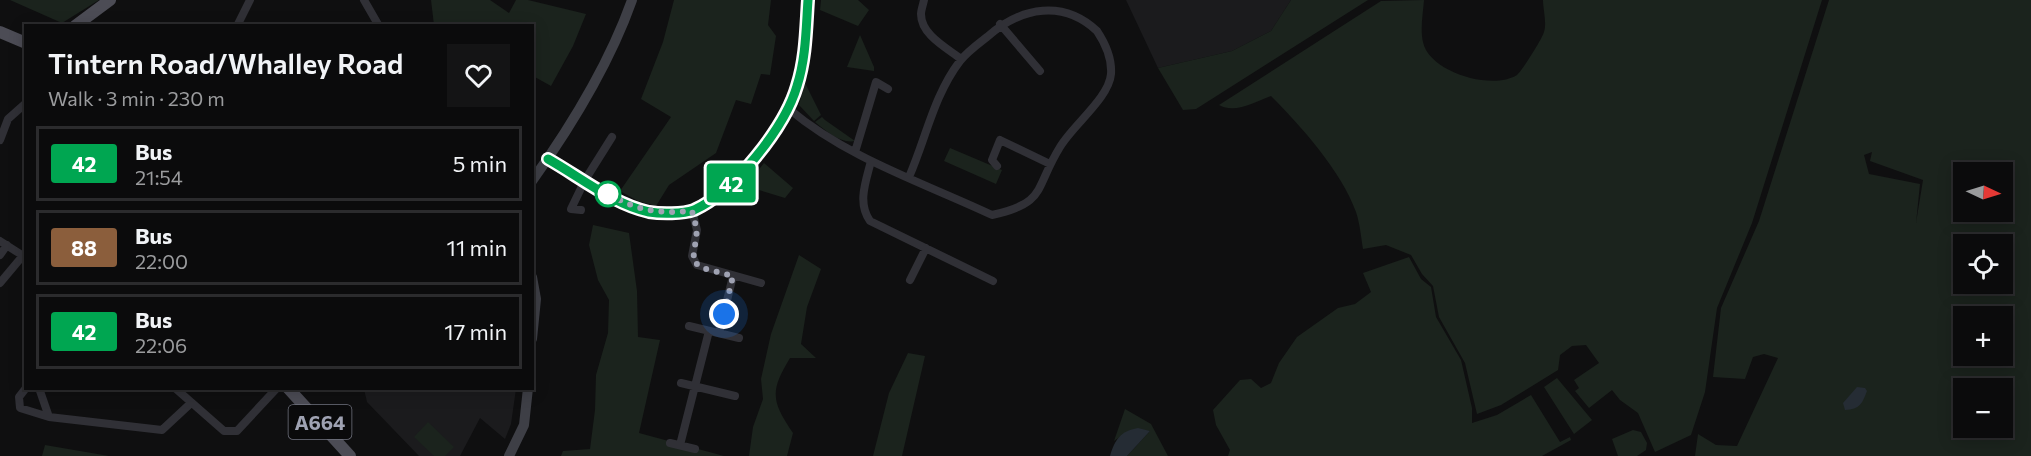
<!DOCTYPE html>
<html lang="en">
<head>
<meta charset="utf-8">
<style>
  :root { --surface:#0b0b0c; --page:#141415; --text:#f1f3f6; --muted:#9a9b9d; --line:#2b2b2d }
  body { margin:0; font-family:Commissioner,sans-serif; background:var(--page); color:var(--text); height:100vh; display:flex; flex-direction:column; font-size:22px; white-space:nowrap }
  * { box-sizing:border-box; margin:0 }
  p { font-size:20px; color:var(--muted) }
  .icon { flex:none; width:33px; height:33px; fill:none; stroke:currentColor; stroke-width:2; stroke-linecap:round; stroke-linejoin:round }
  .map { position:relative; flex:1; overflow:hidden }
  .panel { position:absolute; left:24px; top:24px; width:510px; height:366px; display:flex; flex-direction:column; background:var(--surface); border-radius:0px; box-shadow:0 3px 15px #0003,0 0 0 2px var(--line) }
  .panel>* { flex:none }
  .badge { padding:0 12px; border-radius:4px; font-size:21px; line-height:39px }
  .needle { width:39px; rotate:94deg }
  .buttons { position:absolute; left:1953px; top:162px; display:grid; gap:12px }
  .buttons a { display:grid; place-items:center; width:60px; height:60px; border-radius:0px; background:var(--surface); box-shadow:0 3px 15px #0003,0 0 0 2px var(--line); font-size:30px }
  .you { position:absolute; width:30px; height:30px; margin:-15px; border:4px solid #fff; border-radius:50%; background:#1a73e8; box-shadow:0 0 0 9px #1a73e833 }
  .map>.badge { position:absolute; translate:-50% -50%; box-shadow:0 0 0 3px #fff }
  .round { display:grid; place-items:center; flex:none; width:63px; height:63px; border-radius:0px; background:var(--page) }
  .headline { display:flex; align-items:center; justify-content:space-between; height:102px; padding:0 24px }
  h1 { font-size:28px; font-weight:600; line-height:45px }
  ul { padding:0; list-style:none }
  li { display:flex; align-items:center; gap:18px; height:75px; margin:0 12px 9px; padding:0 12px; border:3px solid var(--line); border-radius:0px }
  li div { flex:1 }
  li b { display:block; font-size:22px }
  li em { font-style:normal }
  li .badge { min-width:66px; font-weight:700; text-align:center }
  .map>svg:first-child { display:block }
  .built { fill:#1b1b1d }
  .green { fill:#1b231d; fill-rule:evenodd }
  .water { fill:#252c34 }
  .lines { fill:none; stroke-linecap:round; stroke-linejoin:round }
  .street { stroke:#303036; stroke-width:8 }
  .secondary { stroke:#3e3f46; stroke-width:10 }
  .primary { stroke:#4c4c55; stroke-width:12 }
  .line-casing { stroke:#fff; stroke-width:14 }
  .line { stroke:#00a651; stroke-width:9 }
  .walk { stroke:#9fa2b2; stroke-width:6; stroke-dasharray:0 10.8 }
  .stop-dot { fill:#fff; stroke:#00a651; stroke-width:3 }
  .labels { text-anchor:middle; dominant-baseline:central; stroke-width:4.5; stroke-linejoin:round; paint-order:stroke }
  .shield { fill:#0a0a0b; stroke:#727480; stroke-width:1.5 }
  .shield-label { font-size:20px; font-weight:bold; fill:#9fa2b2 }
</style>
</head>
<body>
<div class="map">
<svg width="2031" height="456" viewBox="0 0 2031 456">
  <rect width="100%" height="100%" fill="#0f0f10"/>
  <path class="built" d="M1126 0H1291L1271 31 1232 51 1158 68Z
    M364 389H516L511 424 505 439 480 418 460 456H419L367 402Z"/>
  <path class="green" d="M10 0H99L62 23Z
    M431 0H490L509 13 516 0H528L586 14 573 46 551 86 533 76 532 26 434 25Z
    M674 0H771L768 25 776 36 770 75 761 74 751 104 736 100 716 153 669 185 656 206 638 201 620 191 671 117 641 99 663 42Z
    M821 0H858L869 10 858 26 820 10Z
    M1291 0H1368L1196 109 1183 110 1158 68 1232 51 1271 31Z
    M1424 0C1423 13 1420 29 1423 42 1429 72 1492 91 1517 75 1522 71 1542 39 1544 32 1547 23 1543 9 1543 0H1822L1752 223 1717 308 1705 392 1691 435 1655 452 1638 413 1620 400 1612 390 1589 408 1575 391 1579 388 1574 380 1599 363 1586 345 1572 346 1560 355 1558 370 1501 405 1477 414 1465 363 1439 317 1433 286 1422 274 1411 255 1386 245 1363 249C1361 237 1360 224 1356 212 1342 172 1301 126 1271 96 1255 102 1235 114 1219 105L1381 1Z
    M1829 0H2031V456H1695L1698 434 1716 445 1737 446 1778 358 1764 354 1753 357 1745 379 1713 377 1721 308 1759 221ZM1872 152 1870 161 1923 180 1916 223 1920 184 1869 174 1864 155ZM1964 172H2002V212H1964ZM1964 244H2002V284H1964ZM1964 316H2002V356H1964ZM1964 388H2002V428H1964Z
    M860 35 874 67V71L847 67Z
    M805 83 821 115 814 121 799 105Z
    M822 117 825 120 855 141C841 144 826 131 815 122Z
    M950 148 1002 170 996 184 944 161Z
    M764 163 793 188 785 198 746 186Z
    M593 225 629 233 637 291 638 337 660 340 639 433 724 456H561L563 451 590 449 595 410 596 375 608 333 609 300 598 280 589 245Z
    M799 255 821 269 807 307 801 344 816 358H790C770 391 771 401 793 433L787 456H749L753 427 763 399 761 379 771 334Z
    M1409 257 1421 279 1431 287 1436 317 1461 360 1472 408V423L1497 415 1531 395 1560 442 1570 437 1571 440 1542 456H1228L1230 450 1216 425 1213 410 1240 380 1251 379 1261 388 1271 383 1279 363 1297 337 1338 308 1355 304 1371 292 1363 273Z
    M908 353 925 356 902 456H873L889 393Z
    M1557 378 1592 420 1574 434 1544 387Z
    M1125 409 1151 424 1168 456H1127L1150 431 1130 430 1114 441Z
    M428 422 454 447 445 456H434L414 437Z
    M1633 430 1641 432 1647 443 1646 450 1637 456H1618L1612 439Z
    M45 445 109 456H42Z"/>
  <path class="water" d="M1857 387 1865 388 1867 391C1862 404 1860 409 1845 410L1843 403Z
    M1138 428 1150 431 1127 456H1110C1115 440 1120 431 1138 428Z"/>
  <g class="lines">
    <path class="street" d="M364 0 379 26
      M924 0C923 5 921 10 921 14 921 35 947 48 961 59
      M1000 24 1040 71
      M237 26 250 0
      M789 109C847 158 924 183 992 215 1047 203 1034 189 1060 147 1073 125 1109 98 1111 74 1112 59 1105 43 1097 31 1064 0 1022 6 987 37 978 44 967 52 960 61 934 95 926 138 909 177
      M0 140 8 119 26 103
      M855 152 876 82 888 89
      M548 159C577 176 620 210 653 212 665 213 683 214 694 210 734 192 785 127 797 86 806 58 806 29 808 0
      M871 161C866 181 857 203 870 221L993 281
      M997 166 992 160 1000 140 1050 164
      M581 210 571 209 585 180 612 137
      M692 211 697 230 692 256 697 265 761 283
      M0 241 22 255
      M0 255 7 245
      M910 280 926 248
      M0 283 26 252
      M689 326 739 338
      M719 333 733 276
      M681 383 735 396
      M26 388 19 397 20 408 49 417
      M39 388 49 417 162 430 191 403
      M175 388 224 431H237L277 388
      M670 443 695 449
      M680 445 709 331"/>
    <path class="secondary" d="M532 181C572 125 609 65 632 0
      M532 277 536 299 532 339
      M509 456 524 425 528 388"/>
    <path class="primary" d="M75 26 110 0
      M0 32 26 43
      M288 388 350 456"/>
  </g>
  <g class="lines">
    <g class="line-casing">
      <path id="line" d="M548 159C580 177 613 204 649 212 661 214 683 214 694 210 734 192 785 127 797 86 806 58 806 29 808 0"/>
    </g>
    <use href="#line" class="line"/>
    <path class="walk" d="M608 194 600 189C635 210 652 214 692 211L697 230 693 261 702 268 733 276 724 314"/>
  </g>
  <circle class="stop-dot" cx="608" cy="194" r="12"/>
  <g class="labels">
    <rect class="shield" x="288.5" y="405" width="63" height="34" rx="4.5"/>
    <g class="shield-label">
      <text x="320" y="422">A664</text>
    </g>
  </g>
</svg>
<div class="buttons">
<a><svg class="needle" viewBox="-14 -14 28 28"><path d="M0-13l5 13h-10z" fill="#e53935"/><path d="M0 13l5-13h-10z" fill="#9a9b9d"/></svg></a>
<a><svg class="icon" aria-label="locate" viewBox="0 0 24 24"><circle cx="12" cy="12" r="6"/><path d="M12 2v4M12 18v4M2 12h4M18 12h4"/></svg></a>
<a>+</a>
<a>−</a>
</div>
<div class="you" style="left:724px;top:314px"></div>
<b class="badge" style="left:731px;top:183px;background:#00a651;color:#fff">42</b>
<section class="panel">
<div class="headline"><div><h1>Tintern Road/Whalley Road</h1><p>Walk · 3 min · 230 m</p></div><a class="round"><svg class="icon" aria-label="heart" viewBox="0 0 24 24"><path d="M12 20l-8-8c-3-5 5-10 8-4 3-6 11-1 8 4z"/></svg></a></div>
<ul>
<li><span class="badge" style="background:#00a651;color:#fff">42</span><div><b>Bus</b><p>21:54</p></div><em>5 min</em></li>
<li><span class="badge" style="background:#8b5e3c;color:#fff">88</span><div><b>Bus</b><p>22:00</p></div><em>11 min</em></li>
<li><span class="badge" style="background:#00a651;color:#fff">42</span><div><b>Bus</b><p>22:06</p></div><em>17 min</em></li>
</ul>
</section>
</div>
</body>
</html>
